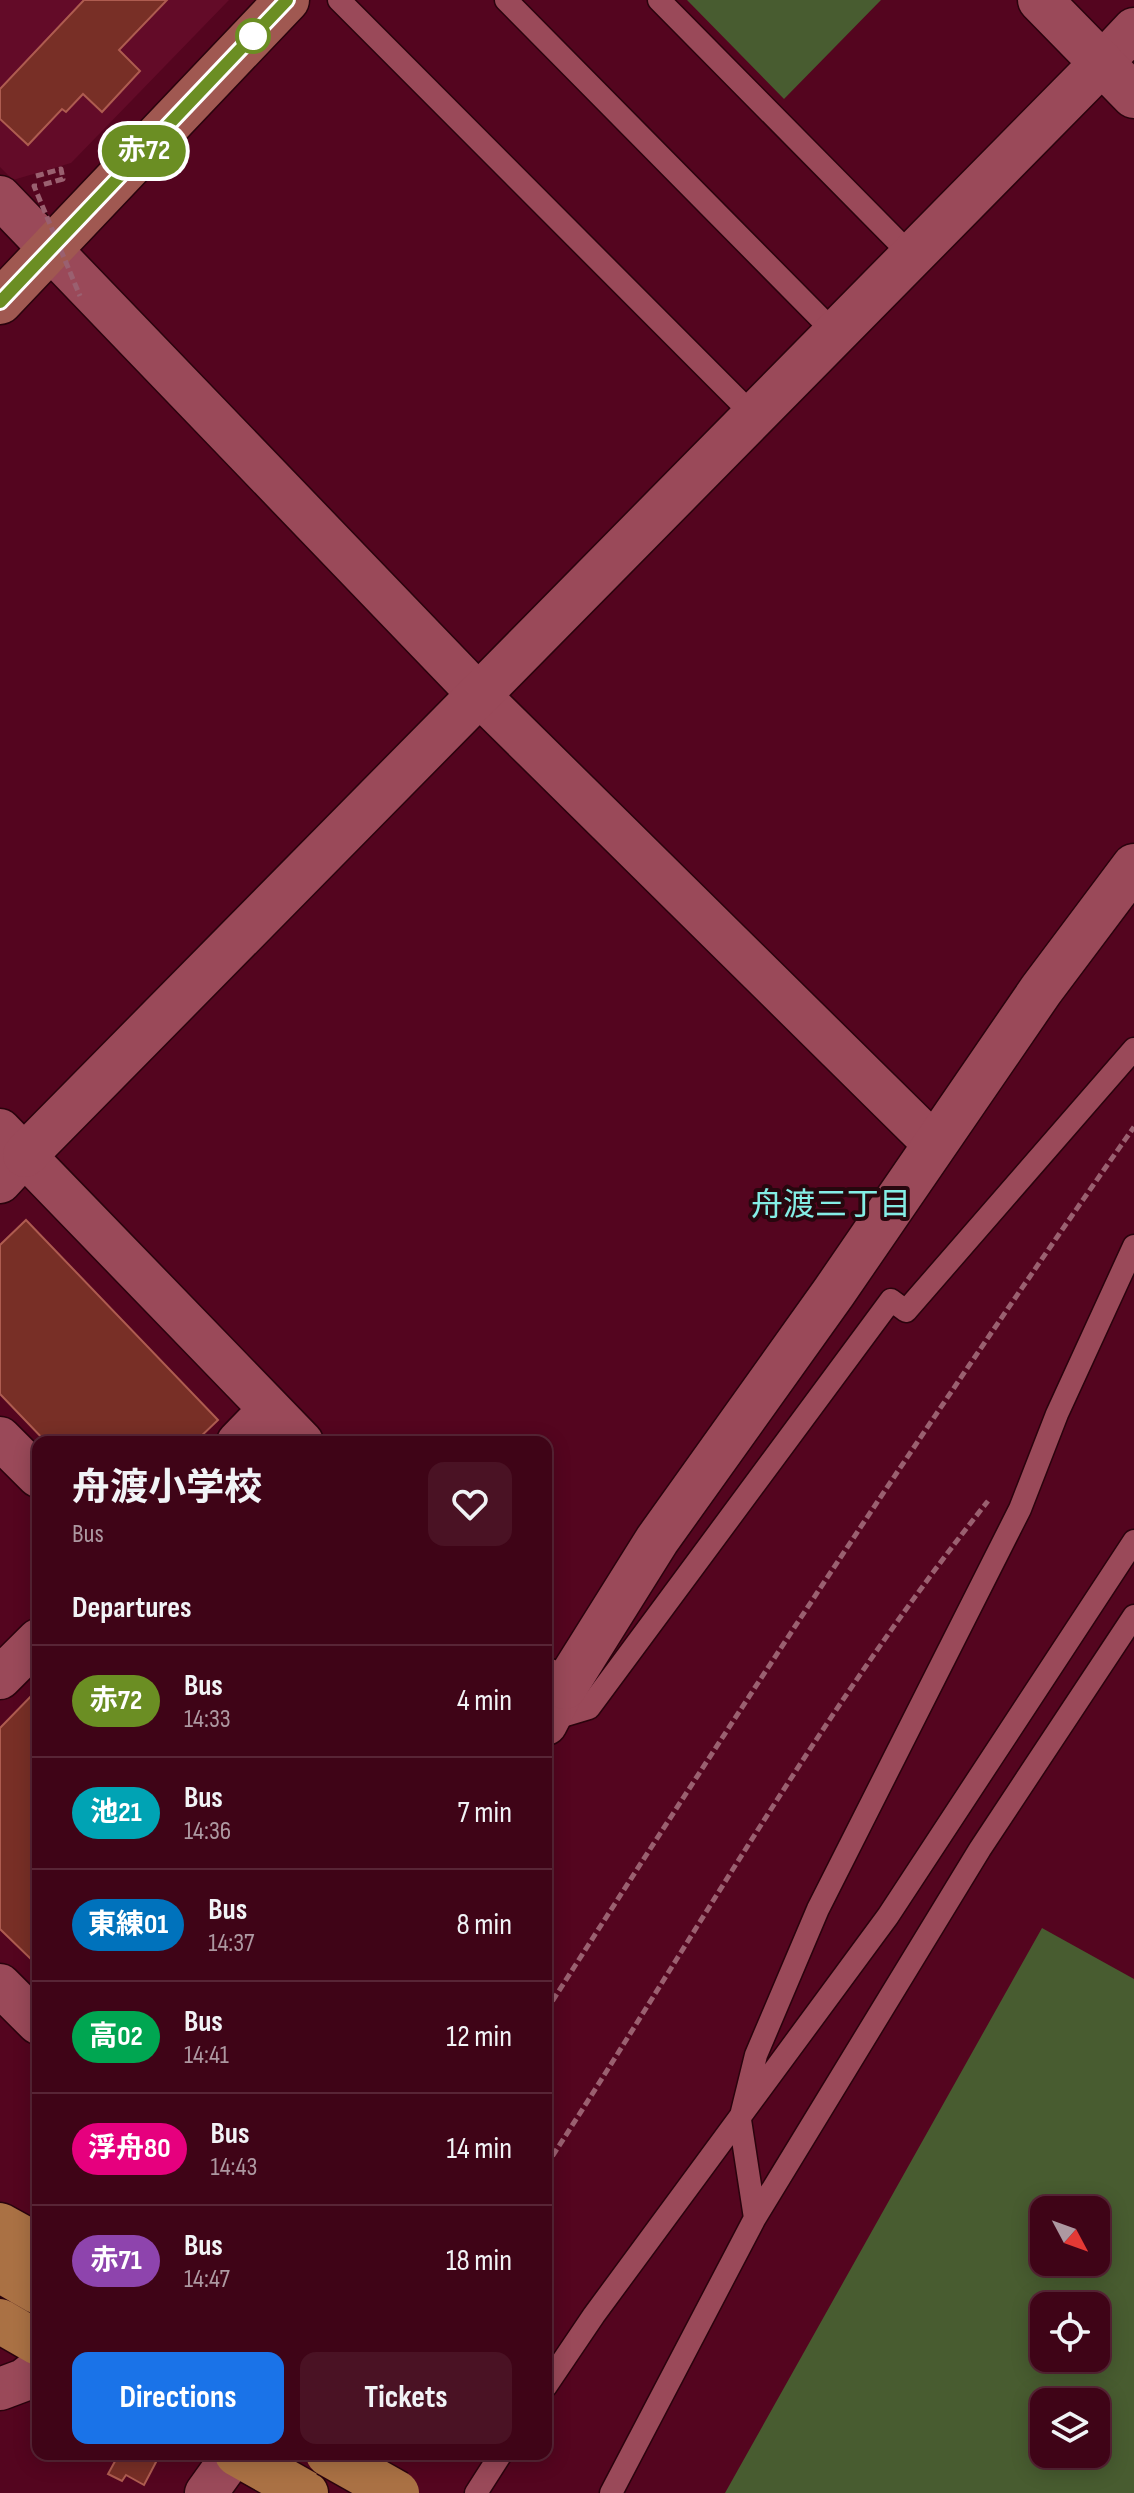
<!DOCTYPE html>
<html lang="en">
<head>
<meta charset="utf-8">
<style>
  :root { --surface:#3f0417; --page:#4a1224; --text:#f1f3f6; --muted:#ad98a1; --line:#582536; --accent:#1a73e8 }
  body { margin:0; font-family:"Sofia Sans Condensed","Noto Sans JP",sans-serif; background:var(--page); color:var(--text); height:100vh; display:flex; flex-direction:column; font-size:30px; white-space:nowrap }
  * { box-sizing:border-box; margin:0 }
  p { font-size:26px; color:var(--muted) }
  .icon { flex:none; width:44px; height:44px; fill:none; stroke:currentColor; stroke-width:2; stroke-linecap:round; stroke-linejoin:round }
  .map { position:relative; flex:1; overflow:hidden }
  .side { position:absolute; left:32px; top:1436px; width:520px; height:1024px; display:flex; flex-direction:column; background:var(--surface); border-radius:16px; box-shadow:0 4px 20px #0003,0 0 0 2px var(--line) }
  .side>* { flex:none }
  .badge { padding:0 16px; border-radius:26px; font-size:28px; line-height:52px }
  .needle { width:52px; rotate:131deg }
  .tools { position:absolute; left:1030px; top:2196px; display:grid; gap:16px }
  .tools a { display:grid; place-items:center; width:80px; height:80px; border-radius:16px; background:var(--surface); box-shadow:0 4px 20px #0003,0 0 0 2px var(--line); font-size:40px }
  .map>.badge { position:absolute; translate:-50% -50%; box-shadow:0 0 0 4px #fff }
  h2 { padding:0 40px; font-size:30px; line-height:72px }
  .round { display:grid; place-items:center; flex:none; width:84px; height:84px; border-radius:16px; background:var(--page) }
  .headline { display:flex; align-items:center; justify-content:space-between; height:136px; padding:0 40px }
  h1 { font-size:38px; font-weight:700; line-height:60px }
  .button { display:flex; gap:16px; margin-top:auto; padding:16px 40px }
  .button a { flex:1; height:92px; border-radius:16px; background:var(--accent); color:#fff; font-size:32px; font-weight:700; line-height:92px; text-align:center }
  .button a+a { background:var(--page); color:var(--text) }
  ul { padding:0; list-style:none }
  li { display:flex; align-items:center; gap:24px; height:112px; padding:0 40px; border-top:2px solid var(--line) }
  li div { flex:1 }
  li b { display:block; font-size:30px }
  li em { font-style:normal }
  li .badge { min-width:88px; font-weight:700; text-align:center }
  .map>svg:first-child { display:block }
  .built { fill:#630b28 }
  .green { fill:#485c30; fill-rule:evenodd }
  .building { fill:#782f26; stroke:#ae5c50; stroke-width:2 }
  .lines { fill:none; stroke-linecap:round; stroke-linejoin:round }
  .service-casing { stroke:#2a030d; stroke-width:25 }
  .minor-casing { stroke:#2a030d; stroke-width:45 }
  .tertiary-casing { stroke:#2a030d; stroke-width:47 }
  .secondary-casing { stroke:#2a030d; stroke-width:47 }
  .trunk-casing { stroke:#2a030d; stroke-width:47 }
  .path { stroke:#9a6070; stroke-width:5; stroke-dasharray:8 4; stroke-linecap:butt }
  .service { stroke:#9a4959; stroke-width:22 }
  .minor { stroke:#9a4959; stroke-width:42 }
  .tertiary { stroke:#9a4959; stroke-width:44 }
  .secondary { stroke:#a05851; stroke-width:44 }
  .trunk { stroke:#aa7144; stroke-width:44 }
  .trunk-bridge-casing { stroke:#2a030d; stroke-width:47; stroke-linecap:butt }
  .path-bridge { stroke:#9a6070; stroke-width:5; stroke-dasharray:8 4; stroke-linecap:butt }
  .trunk-bridge { stroke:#aa7144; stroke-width:44 }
  .line-casing { stroke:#fff; stroke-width:18 }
  .line { stroke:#6b8e23; stroke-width:12 }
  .stop-dot { fill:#fff; stroke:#6b8e23; stroke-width:4 }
  .labels { text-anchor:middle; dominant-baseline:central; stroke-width:8; stroke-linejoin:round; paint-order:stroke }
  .neighbourhood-label { font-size:32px; fill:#84eee6; stroke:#27070e }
</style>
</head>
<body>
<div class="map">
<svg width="1134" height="2493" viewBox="0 0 1134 2493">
  <rect width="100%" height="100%" fill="#54051f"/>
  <path class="built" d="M0 0H229L71 163 13 180 0 167Z"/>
  <path class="green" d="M687 0H881L784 99Z
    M1042 1928 1134 1979V2493H725ZM1044 2210H1096V2262H1044ZM1044 2306H1096V2358H1044ZM1044 2402H1096V2454H1044Z"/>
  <path class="building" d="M84 0H167L119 50 140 71 102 112 83 94 66 112 62 109 28 145 0 119V89Z
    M26 1220 218 1420 195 1442H46L0 1394V1245Z
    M38 1689V1966L0 1929V1728Z
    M119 2454 134 2459 137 2454H143L156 2462 144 2485 126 2475 122 2481 108 2474Z"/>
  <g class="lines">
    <g class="service-casing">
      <path id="service" d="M339 0 754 416
        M506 0 836 334
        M659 0 912 256
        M549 1720 589 1708 891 1300 906 1311 1134 1049
        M755 2218 740 2120 756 2055 818 1909 1020 1509 1057 1414 1134 1246
        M546 2386 594 2315 888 1916 1134 1541
        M476 2493 501 2454
        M611 2493 755 2218 980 1849 1134 1616"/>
    </g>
    <g class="minor-casing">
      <path id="minor" d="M1102 63 1134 29
        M0 197 480 696 935 1145
        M0 1130 302 1442
        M0 1182 25 1155
        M0 1438 38 1476
        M238 1442 270 1409
        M0 1678 38 1640
        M546 1679 565 1687 546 1724
        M0 1985 38 2023
        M0 2389 24 2380 38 2369
        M206 2493 234 2454"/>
    </g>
    <g class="tertiary-casing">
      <path id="tertiary" d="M1040 0 1134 96
        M25 1155 1102 63
        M565 1687 657 1540 834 1292 1041 990 1134 866"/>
    </g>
    <g class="secondary-casing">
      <path id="secondary" d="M0 302 287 0"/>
    </g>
    <g class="trunk-casing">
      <path id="trunk" d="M0 2225 38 2246
        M0 2270 38 2292
        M0 2321 38 2343
        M237 2454 306 2493"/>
    </g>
    <path class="path" d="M36 176 61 169 63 179 42 185
      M546 2011C737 1713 930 1416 1134 1127
      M546 2166C691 1943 822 1709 988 1501"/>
    <use href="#service" class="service"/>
    <use href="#minor" class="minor"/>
    <use href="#tertiary" class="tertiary"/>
    <use href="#secondary" class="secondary"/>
    <use href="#trunk" class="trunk"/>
    <g class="trunk-bridge-casing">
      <path id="trunk-bridge" d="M328 2454 397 2493"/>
    </g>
    <path class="path-bridge" d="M37 186H34L80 296"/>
    <use href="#trunk-bridge" class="trunk-bridge"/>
  </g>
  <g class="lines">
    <g class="line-casing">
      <path id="line" d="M0 302 287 0"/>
    </g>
    <use href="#line" class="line"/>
  </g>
  <circle class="stop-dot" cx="253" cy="36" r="16"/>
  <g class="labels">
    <g class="neighbourhood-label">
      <text x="831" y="1205">舟渡三丁目</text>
    </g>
  </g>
</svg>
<div class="tools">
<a><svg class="needle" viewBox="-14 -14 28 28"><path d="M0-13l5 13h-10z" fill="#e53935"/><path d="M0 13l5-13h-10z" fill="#ad98a1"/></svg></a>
<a><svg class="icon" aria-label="locate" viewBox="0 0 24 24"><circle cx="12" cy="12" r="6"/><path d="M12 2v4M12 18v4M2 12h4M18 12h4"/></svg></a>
<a><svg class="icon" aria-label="layers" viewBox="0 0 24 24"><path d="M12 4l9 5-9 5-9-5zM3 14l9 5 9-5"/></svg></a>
</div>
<b class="badge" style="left:144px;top:151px;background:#6b8e23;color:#fff">赤72</b>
<section class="side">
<div class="headline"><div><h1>舟渡小学校</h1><p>Bus</p></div><a class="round"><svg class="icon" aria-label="heart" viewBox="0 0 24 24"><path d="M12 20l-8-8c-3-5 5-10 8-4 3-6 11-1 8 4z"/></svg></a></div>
<h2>Departures</h2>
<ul>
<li><span class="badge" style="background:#6b8e23;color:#fff">赤72</span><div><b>Bus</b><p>14:33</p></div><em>4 min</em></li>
<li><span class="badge" style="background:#00a3b4;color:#fff">池21</span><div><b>Bus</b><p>14:36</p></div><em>7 min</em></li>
<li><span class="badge" style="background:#0072bc;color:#fff">東練01</span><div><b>Bus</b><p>14:37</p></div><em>8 min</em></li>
<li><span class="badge" style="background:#00a651;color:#fff">高02</span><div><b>Bus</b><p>14:41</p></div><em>12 min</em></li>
<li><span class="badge" style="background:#e6007e;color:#fff">浮舟80</span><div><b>Bus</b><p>14:43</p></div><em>14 min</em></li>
<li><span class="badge" style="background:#8e44ad;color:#fff">赤71</span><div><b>Bus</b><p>14:47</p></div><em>18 min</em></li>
</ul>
<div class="button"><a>Directions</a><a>Tickets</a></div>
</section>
</div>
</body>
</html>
